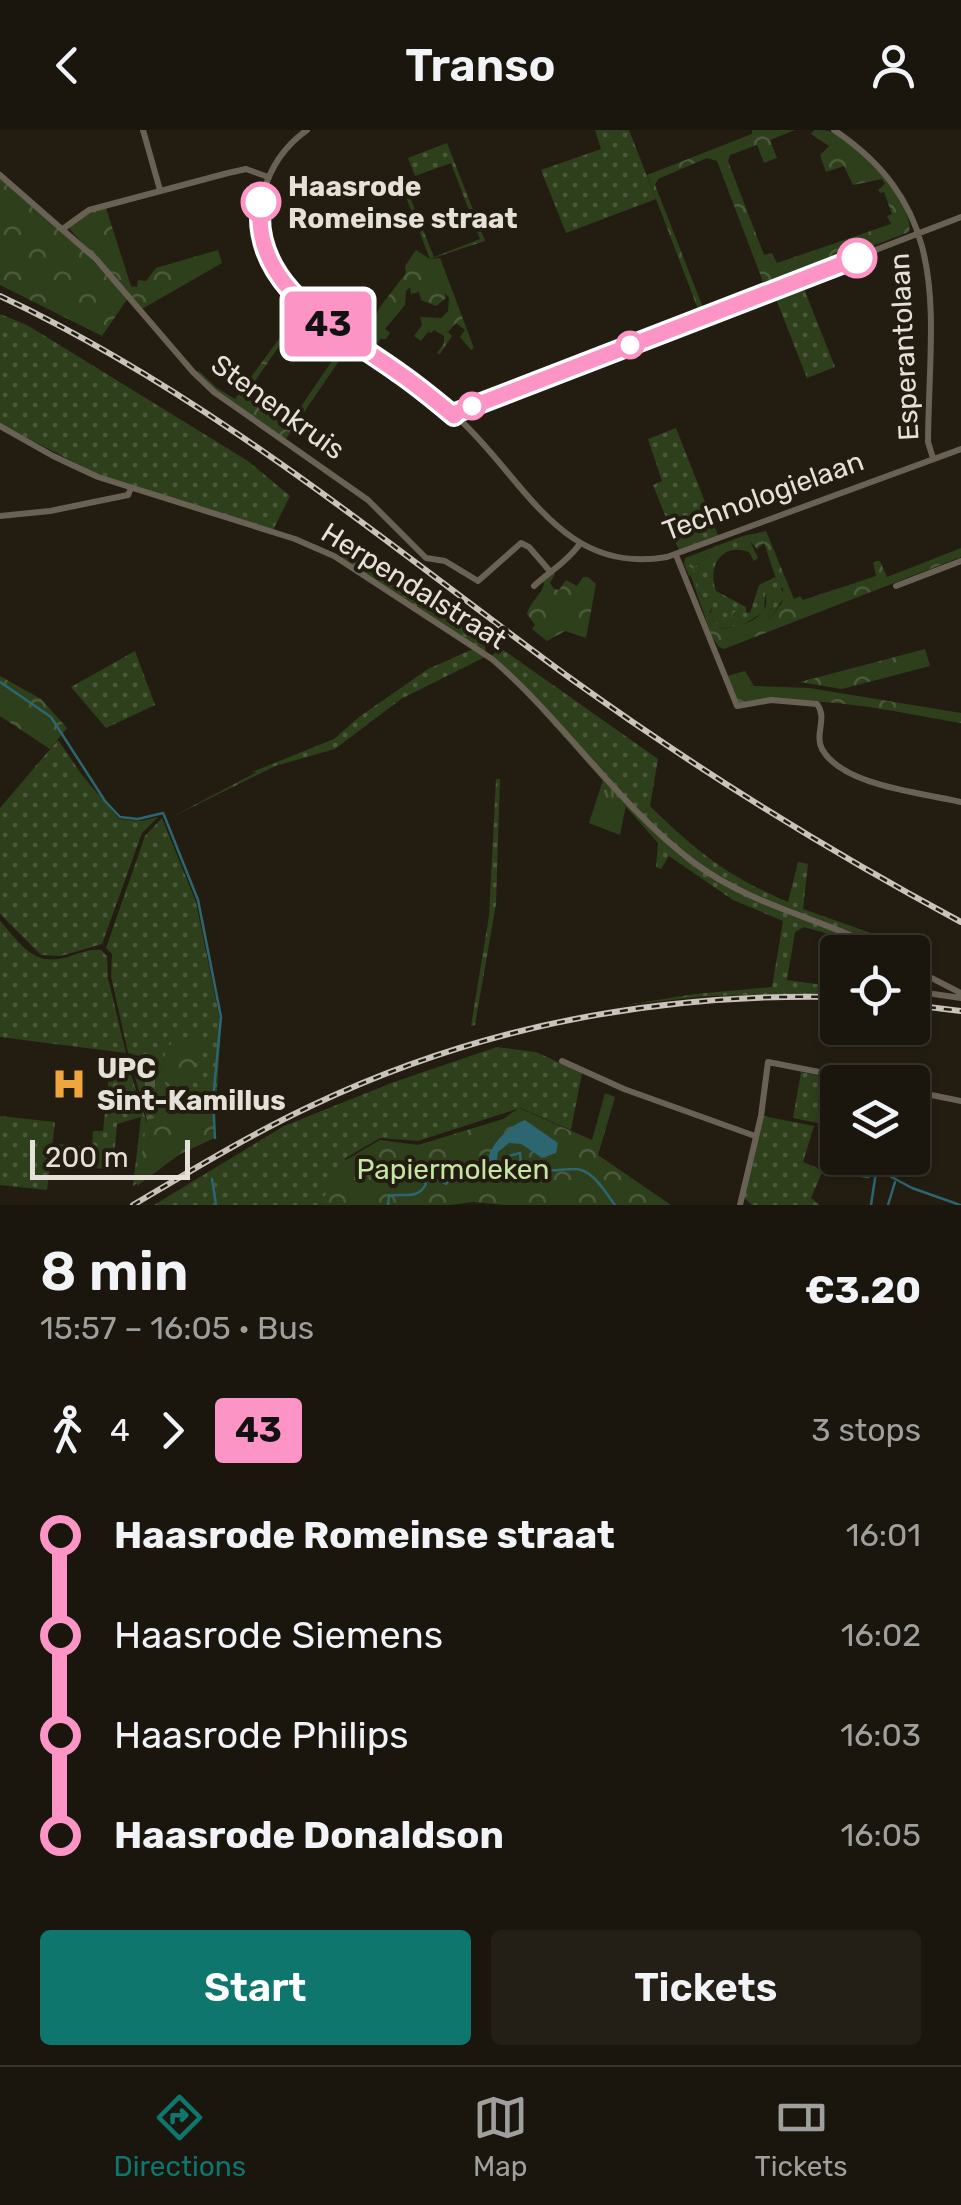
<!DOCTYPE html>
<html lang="en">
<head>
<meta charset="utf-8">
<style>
  :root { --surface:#1a160d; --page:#231f16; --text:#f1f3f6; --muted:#9f9f9d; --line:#38352e; --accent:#0f766e }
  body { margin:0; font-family:Rubik,sans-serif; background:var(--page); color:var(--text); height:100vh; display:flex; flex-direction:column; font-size:38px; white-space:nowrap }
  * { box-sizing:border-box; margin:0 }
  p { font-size:32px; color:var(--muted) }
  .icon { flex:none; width:55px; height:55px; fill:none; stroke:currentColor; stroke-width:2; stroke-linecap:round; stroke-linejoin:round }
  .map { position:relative; height:1075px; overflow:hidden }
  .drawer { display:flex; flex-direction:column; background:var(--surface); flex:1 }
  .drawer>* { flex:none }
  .badge { padding:0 20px; border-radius:8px; font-size:35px; line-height:65px }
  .tools { position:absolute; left:820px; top:805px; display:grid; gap:20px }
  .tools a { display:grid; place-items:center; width:110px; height:110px; border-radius:10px; background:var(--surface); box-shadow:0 2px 8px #0004,0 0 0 2px var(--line); font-size:50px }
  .scale { position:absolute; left:30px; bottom:25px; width:160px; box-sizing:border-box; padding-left:10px; border:5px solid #e5e1d9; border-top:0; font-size:28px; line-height:35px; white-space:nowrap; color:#e5e1d9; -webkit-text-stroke:8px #231d11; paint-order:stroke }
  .map>.badge { position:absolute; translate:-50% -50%; box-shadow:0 0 0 5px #fff }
  .legs { display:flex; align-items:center; gap:15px; height:110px; padding:0 40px; font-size:32px }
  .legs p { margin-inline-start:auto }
  .summary { display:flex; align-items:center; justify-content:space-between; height:170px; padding:0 40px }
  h1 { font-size:55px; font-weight:600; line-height:75px }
  .cta { display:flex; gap:20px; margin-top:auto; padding:20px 40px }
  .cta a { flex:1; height:115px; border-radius:10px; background:var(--accent); color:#fff; font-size:40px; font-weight:600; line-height:115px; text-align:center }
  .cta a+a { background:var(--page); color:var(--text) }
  ul { padding:0 40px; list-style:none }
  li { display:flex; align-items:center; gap:35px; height:100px; font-size:38px }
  li i { display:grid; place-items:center; width:15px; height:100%; margin:0 12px; background:currentColor }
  li i::after { content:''; width:25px; height:25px; margin:-12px; border:8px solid; border-radius:50%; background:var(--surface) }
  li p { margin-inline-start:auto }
  li:first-child i { background:linear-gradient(#0000 50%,currentColor 0) }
  li:last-child i { background:linear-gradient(currentColor 50%,#0000 0) }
  header { display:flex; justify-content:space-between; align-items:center; height:130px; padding:0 40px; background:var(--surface); font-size:45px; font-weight:600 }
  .dock { display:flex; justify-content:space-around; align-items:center; height:140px; border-top:2px solid var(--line); background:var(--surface); font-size:28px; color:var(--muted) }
  .dock a { display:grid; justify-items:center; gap:5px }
  .dock .active { color:var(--accent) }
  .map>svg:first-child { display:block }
  .grass { fill:url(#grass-dots) }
  .forest { fill:url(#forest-crowns) }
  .cemetery { fill:url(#cemetery-stones) }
  .park { fill:url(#park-tufts) }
  .water { fill:#2c6670 }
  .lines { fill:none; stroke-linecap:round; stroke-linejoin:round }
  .stream { stroke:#2c6670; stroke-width:2.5 }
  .minor { stroke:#696254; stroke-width:6 }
  .rail-casing { stroke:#c8c3bb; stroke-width:6 }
  .rail { stroke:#231d11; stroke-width:2.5; stroke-dasharray:8; stroke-linecap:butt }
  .line-1-casing { stroke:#fff; stroke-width:22 }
  .line-1 { stroke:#fc95c5; stroke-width:15 }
  .stop-1-dot { fill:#fff; stroke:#fc95c5; stroke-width:5 }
  .labels { text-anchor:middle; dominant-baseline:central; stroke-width:8; stroke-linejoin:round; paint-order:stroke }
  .stop-label { font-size:28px; font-weight:bold; fill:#e5e1d9; stroke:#231d11; text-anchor:start }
  .street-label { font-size:28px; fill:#e5e1d9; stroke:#231d11 }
  .poi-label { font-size:28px; font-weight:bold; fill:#e5e1d9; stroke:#231d11; text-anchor:start }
  .park-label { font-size:28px; fill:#c5e5a5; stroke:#231d11 }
</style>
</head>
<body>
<header><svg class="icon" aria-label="back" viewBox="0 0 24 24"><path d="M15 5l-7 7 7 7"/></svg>Transo<svg class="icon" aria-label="person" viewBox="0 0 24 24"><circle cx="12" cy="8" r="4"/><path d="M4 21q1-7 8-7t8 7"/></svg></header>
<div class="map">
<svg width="961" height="1075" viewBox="0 0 961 1075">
  <defs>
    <pattern id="grass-dots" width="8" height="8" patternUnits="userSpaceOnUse" patternTransform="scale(2.5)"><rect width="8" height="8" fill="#2e3f1c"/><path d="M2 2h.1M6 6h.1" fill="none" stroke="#4c5a3c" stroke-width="1.8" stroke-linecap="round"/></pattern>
    <pattern id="forest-crowns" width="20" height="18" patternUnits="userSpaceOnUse" patternTransform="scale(2.5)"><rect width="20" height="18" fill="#2e3f1c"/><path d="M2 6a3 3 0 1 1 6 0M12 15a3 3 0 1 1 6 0" fill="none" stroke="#4c5a3c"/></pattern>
    <pattern id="cemetery-stones" width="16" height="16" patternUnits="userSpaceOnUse" patternTransform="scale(2.5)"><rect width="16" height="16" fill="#2e3f1c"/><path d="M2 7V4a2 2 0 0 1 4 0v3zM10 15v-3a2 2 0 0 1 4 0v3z" fill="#4c5a3c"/></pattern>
    <pattern id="park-tufts" width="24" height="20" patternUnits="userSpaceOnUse" patternTransform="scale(2.5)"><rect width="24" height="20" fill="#2e3f1c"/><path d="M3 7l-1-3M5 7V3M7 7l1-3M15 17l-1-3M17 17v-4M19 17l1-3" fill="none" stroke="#4c5a3c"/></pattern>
  </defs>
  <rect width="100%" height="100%" fill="#231d11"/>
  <path class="grass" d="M595 0H629L656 69 566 103 541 40 601 19Z
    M447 13 485 111 430 129 399 49 402 48 434 127 480 109 451 33 415 46 408 28Z
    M802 154 835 237 807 248 774 164Z
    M0 184 27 195 248 331 290 366 273 400 97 344 0 294Z
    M676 298 718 405 679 420 653 355 662 351 648 309Z
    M743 406 744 411H750L758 428 754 431 749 422C721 412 707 437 716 461L746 477V482L750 483 759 455 775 447 785 466 770 489 768 486 774 473 768 463 765 464 764 482 744 494 733 487 736 483 733 480 730 489 735 497 721 499 707 484 711 482 712 474H706L695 455 698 450 693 438 708 427 707 424 705 422C690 430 691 433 690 448L684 434 685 428Z
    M348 413 423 467 461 474 487 495 483 500 486 524 340 428Z
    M499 517 658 629 650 676C697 722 727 746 788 772L798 732 808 734 803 779 885 808 897 822H871L843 808 804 797 795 802 787 850 837 857V863L707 866 626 875 695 864 772 857 783 791 733 770 669 726 661 739 656 737 658 713 492 526Z
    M473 519 485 527 401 569 335 619 275 636 168 689 257 642H252L334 609 359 587 428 539Z
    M135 521 155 575 106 598 71 557Z
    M58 610 82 645 119 689 141 691 158 687 142 703 102 814 61 826 41 825 0 784V678Z
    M496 649H500L496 774 475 895 471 896 489 786Z
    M162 688 196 772 221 895 214 1008 180 1024 133 1056 141 987 117 994 113 1040 80 1036 81 1029 56 1026 58 1014 92 1017 93 1001H103L111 926 125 927 148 996 172 907 161 936 148 939 142 927 128 923 111 846 112 824 106 818 145 706Z
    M0 791C22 815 33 837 68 827 80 823 90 819 101 820L107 826 108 848 126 923 0 907Z
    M497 917 536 922 582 943 571 1000 520 978 418 1011 380 1008 346 1028 320 1075H154L284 996 394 952Z
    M801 942 848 952H838L837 997 793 988Z
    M0 986 55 992 47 1060 0 1055Z
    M763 986 814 996 803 1032 823 1040 811 1068 820 1075H752L743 1067Z"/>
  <path class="forest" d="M752 0H795L770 10 777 28 764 33 757 15 730 25 728 31 764 125 772 123 777 133 891 94 887 86 892 84 884 62 880 63 878 60 885 54 882 49 853 55 844 36 826 42 820 25 829 16 811 4 814 0C818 0 826 0 829 1 855 11 916 74 909 102L765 157 717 31 707 28 658 49 655 55 704 180 699 182 647 45 752 4Z
    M0 49 84 121 128 168 102 206 0 155Z
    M105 75 131 156 137 157 138 150 146 151 156 138 218 120 222 133 142 179 66 95Z
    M416 120 430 129 440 128 474 218 471 220 460 207 465 200 456 193 448 202 452 206 440 224 437 223 444 213V206L434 200 431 203 428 202 421 211 414 206 422 195 420 187 441 188 448 181 449 168 445 163 446 168 436 176 421 170 419 162 411 164 410 157 406 161 405 175 385 199 390 203 386 209H380L375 221 361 212 380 177 406 143 405 136Z
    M301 179 303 181 249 260 285 285 278 295 285 300 336 225 340 222 341 228 285 310 215 261 195 243 199 241 217 258 235 269Z
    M766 401 794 469 800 466 803 470 876 446 873 433 876 431H880L887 447 961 418V427L724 519 719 517 712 507 688 438 692 429 705 421 708 427 693 438 698 450 696 455 702 468 705 467 706 474 711 472 713 475 708 485 721 499 735 497 730 489 733 480 736 481 734 487 741 488 744 494C757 489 771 480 765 464L768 463 774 473 768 486 770 489 783 471V458H779L764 413 757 419 750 411H744L743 406Z
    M548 439 555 444 550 453 554 459 559 460 566 450 577 456 583 447H588L596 454 586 508 565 501 547 511 532 499 535 495 527 484C530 471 541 466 544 454L541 449Z
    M925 519 930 536 842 559 800 552Z
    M745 541 754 556 809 558 961 583V593C884 580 815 562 737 576L724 547Z
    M0 546 41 569 67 598 50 619 0 586Z
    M172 906 199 909 188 967 212 970 214 1008 180 1024 137 1056 147 990 172 983 161 936Z
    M605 963 615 967 598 1025 671 1075H505L473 1072 449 1075H320L344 1031 380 1010 418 1015 503 989 519 978 592 1010Z"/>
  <path class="cemetery" d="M161 936 172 983 147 990 134 943Z"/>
  <path class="park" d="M603 650 626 675 620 705 589 693Z"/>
  <path class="water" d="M525 990 558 1013 556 1023 542 1028 521 1014 509 1013 498 1022 495 1042 487 1036C487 1017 508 996 525 990Z"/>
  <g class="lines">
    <path class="stream" d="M0 552 51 587 105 671 120 687 138 689 163 683
      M164 685 198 770 221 887 213 970 215 1008
      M825 1040 868 1047 876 1043 886 1044 912 1058 960 1075
      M212 1049 216 1075
      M388 1075 389 1066C404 1063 418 1070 426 1054L416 1042 419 1039 446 1054 456 1042 467 1044 483 1036 496 1048 502 1043 505 1027 520 1023 521 1035 526 1037 535 1035C551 1044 557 1039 574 1039 592 1038 605 1062 615 1075
      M871 1075 878 1029 875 1028
      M888 1075 895 1052"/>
    <path class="minor" d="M143 0 160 60
      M307 0C286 15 271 36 264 61 231 166 395 232 458 288 524 348 561 446 667 427L961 319
      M834 0C955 81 929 185 928 312L933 328
      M0 45 96 129 193 242 214 262 368 370 426 428 445 431 478 451 521 413 529 417 548 439
      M64 98 89 80 228 43 246 39 268 47
      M455 286 458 281 961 87
      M0 296 53 326 98 347 295 409 334 426 492 529C564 591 617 674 693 732 753 777 822 788 887 822
      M0 386 50 381 128 365 131 358
      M676 425 737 576 771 570 817 574C828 588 814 604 822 619 842 656 923 663 961 672
      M534 456C549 442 567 432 579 415
      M896 456 961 431
      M912 838 961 863
      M920 862 961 868
      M562 931 624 959 755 1006
      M912 961 961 971
      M740 1075 761 986 768 932 870 952"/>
    <g class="rail-casing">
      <path id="rail" d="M0 166C208 264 386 413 570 548 695 638 825 719 961 792
        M912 875 961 881
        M133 1075C192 1040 251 1004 313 975 478 897 656 863 838 867"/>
    </g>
    <use href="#rail" class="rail"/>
  </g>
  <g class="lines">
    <g class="line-1-casing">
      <path id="line-1" d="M261 72C249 158 341 201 399 243 418 256 436 271 454 286L458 282 857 128"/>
    </g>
    <use href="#line-1" class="line-1"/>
  </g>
  <defs>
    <g id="hospital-bare" transform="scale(2.7)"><path d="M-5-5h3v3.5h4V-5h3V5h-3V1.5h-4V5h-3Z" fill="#efa73d" stroke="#231d11" stroke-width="2.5" paint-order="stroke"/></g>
  </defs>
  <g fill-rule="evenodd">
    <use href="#hospital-bare" x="69" y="954"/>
  </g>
  <g class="stop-1-dot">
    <circle cx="261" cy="72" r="18"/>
    <circle cx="857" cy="128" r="18"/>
    <circle cx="630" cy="215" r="12"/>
    <circle cx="472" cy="276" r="12"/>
  </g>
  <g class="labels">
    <g class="stop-label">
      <text x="288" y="56">Haasrode<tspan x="288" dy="32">Romeinse straat</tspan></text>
    </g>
    <g class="street-label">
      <text transform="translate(904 217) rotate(-93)">Esperantolaan</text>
      <text transform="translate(278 277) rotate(36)">Stenenkruis</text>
      <text transform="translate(763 366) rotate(-20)">Technologielaan</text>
      <text transform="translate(414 456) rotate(32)">Herpendalstraat</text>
    </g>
    <g class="poi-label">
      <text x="97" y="938">UPC<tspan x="97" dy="32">Sint-Kamillus</tspan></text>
    </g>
    <g class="park-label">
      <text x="453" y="1039">Papiermoleken</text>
    </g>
  </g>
</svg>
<div class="tools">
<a><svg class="icon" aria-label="locate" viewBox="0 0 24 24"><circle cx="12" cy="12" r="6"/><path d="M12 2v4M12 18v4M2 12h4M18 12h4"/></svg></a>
<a><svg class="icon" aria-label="layers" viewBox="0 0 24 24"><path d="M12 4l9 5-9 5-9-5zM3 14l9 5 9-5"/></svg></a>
</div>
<div class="scale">200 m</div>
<b class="badge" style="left:328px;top:194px;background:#fc95c5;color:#111">43</b>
</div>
<section class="drawer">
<div class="summary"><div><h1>8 min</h1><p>15:57 – 16:05 · Bus</p></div><b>€3.20</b></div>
<div class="legs"><svg class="icon" aria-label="walk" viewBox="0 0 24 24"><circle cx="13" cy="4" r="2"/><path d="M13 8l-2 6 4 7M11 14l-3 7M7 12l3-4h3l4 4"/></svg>4<svg class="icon" aria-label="forward" viewBox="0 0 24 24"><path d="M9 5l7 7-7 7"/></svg><b class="badge" style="background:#fc95c5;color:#111">43</b><p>3 stops</p></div>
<ul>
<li><i style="color:#fc95c5"></i><b>Haasrode Romeinse straat</b><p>16:01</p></li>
<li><i style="color:#fc95c5"></i><span>Haasrode Siemens</span><p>16:02</p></li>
<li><i style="color:#fc95c5"></i><span>Haasrode Philips</span><p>16:03</p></li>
<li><i style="color:#fc95c5"></i><b>Haasrode Donaldson</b><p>16:05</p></li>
</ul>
<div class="cta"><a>Start</a><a>Tickets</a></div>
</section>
<nav class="dock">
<a class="active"><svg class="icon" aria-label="directions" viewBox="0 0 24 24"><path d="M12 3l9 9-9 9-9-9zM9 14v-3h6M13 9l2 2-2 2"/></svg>Directions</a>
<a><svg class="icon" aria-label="map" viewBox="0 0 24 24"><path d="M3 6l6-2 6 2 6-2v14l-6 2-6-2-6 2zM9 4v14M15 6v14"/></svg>Map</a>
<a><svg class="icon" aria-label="tickets" viewBox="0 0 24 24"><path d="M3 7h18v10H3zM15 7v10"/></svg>Tickets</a>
</nav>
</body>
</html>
